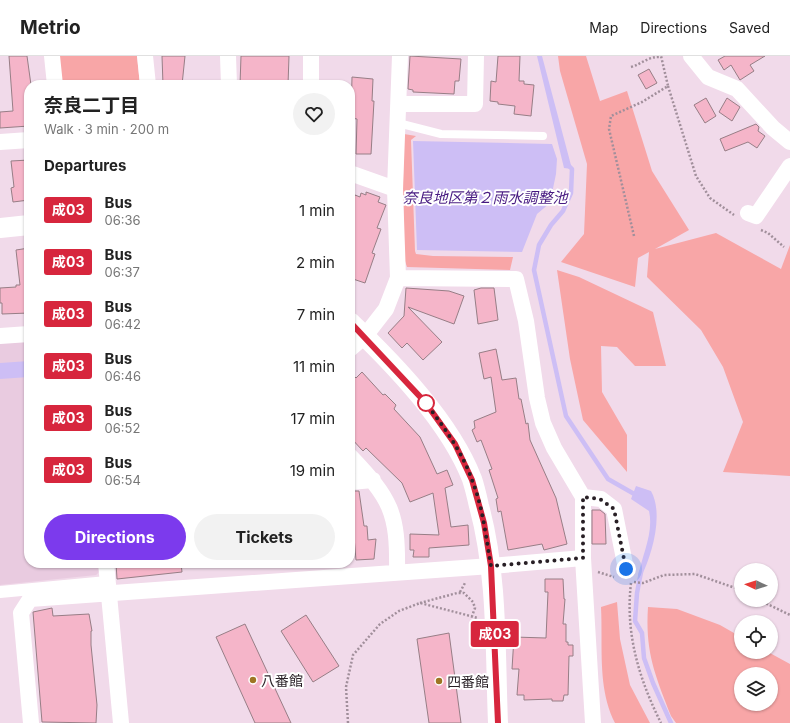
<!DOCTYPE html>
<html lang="en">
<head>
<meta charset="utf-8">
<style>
  :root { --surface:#fff; --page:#f2f2f2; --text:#222; --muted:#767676; --line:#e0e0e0; --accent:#7c3aed }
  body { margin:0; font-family:Inter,"Noto Sans JP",sans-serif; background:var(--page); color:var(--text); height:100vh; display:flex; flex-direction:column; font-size:15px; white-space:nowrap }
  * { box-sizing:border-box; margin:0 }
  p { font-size:13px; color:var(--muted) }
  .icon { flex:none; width:22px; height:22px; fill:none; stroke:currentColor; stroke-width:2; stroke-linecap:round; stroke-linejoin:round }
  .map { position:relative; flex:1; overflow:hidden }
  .side { position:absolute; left:24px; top:24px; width:331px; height:488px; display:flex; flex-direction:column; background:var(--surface); border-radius:16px; box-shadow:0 1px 3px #0004 }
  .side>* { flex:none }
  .badge { padding:0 8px; border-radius:3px; font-size:14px; line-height:26px }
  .needle { width:26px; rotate:274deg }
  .buttons { position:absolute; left:734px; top:507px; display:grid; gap:8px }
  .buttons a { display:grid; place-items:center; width:44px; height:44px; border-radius:50%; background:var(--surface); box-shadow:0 1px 3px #0004; font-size:20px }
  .you { position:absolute; width:20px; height:20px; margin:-10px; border:3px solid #fff; border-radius:50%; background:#1a73e8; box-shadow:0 0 0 6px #1a73e833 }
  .map>.badge { position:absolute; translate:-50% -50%; box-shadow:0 0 0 2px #fff }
  h2 { padding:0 20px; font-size:15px; line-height:36px }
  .round { display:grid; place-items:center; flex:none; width:42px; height:42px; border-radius:21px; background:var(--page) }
  .summary { display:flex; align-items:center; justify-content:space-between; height:68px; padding:0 20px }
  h1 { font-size:19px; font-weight:700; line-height:30px }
  .button { display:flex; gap:8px; margin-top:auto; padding:8px 20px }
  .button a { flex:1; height:46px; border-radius:24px; background:var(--accent); color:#fff; font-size:16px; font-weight:700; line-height:46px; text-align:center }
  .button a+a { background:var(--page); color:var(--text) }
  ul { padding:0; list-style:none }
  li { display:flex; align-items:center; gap:12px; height:52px; padding:0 20px }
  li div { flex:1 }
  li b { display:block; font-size:15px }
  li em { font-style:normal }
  li .badge { min-width:44px; font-weight:700; text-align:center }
  header { display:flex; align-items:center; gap:24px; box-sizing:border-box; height:56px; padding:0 20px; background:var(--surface); border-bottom:1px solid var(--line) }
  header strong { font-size:19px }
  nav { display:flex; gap:22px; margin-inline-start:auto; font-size:14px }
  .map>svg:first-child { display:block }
  .built { fill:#e9cbe0 }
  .green { fill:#f8a6a7; fill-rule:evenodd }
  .water { fill:#cdbef5 }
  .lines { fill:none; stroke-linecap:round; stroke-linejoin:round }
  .stream { stroke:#cdbef5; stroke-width:4.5 }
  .building { fill:#f5b5c9; stroke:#977e86 }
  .path { stroke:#a18f9b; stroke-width:2.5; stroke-dasharray:2 2; stroke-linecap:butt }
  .service { stroke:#fff; stroke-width:8 }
  .pedestrian { stroke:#fff; stroke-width:12 }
  .minor { stroke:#fff; stroke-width:16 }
  .tertiary { stroke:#fff; stroke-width:20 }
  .line-casing { stroke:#fff; stroke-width:9 }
  .line { stroke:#d7263d; stroke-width:6 }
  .walk { stroke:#281f25; stroke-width:4; stroke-dasharray:0 7.2 }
  .stop-dot { fill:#fff; stroke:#d7263d; stroke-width:2 }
  .poi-dot { fill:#9e7523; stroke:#fff; stroke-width:1.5 }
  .labels { text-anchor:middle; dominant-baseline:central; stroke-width:4; stroke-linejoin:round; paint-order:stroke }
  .poi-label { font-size:14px; fill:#281f25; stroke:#fff; text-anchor:start }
  .water-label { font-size:15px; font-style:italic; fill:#471a81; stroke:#fff }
</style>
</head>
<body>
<header>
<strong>Metrio</strong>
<nav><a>Map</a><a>Directions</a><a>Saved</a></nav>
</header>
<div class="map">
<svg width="790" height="667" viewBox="0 0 790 667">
  <rect width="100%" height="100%" fill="#f1daea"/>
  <path class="built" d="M29 283V507H100L101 514 96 519 0 529V286Z"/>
  <path class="green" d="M59 0H137L140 29H62Z
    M558 0H586L600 45 627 35 652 115 689 174 655 193 716 177 781 213 790 189V420L723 416 743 366 723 311 701 274 647 221 649 196 638 202 635 231 561 206 584 178 587 108 560 15Z
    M404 78 416 80 411 84 415 195 416 198 433 200 513 201 510 214 407 211 404 202 403 126Z
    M557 214 579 221 653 256 666 310H635L617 291 601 290 602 336 627 379V416L583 364 570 303Z
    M617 546 620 583 630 629 650 667H615C597 632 603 589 601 551Z
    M648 551 677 553 720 569 741 581V596H768L790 608V667H676L671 660C655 619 645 596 648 551ZM741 618H771V648H741Z"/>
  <path class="water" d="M537 0H542L572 113 564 112Z
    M413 85 552 88 557 103 556 118 550 147 537 158 522 196 417 194Z
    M29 305V321L0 323V307Z
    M636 430 651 435C664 458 652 499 641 521H638C642 499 654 477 649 455L631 443Z"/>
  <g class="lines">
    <path class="stream" d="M568 109 572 113 571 137 563 155 551 169 539 189 534 214 566 360 608 423 636 439
      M641 516 637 537 635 565 642 577 644 602 653 627 671 667"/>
  </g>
  <path class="building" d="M9 0H27L31 29H29V70L0 72V56L13 55Z
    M162 0H185L182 29H163Z
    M241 0H289L288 29H240Z
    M410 0 461 3 459 25H455L454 38 413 36V34L408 33Z
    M498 0H520L519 25H524V28L534 29 531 60 514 58 515 50 498 48V46L490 45 491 25 496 26Z
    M725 0H765L750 9 754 15 740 24 731 9 724 14 718 4Z
    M649 13 657 27 646 33 638 19Z
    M352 21 373 23 372 45H374L371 98H356L357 63 351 62Z
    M706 42 716 60 705 67 694 49Z
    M727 42 740 51 732 65 719 56Z
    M756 68 759 71 758 75 765 80 757 92 748 86 725 95 720 83Z
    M29 104V144L13 146 11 132 14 131 11 105Z
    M366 136 380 141 378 146 386 149 377 172 381 173 372 197 375 198 365 227 350 222V154L355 139 360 141 361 137 366 139Z
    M29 192V257L2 258V247H0V232L16 231V229H20L16 194Z
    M406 232 449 235 464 240 454 268 408 251 442 286 423 304 407 287 402 292 388 277 404 260Z
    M481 232H494L498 264 478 268 474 234Z
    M496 293 502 324 516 322 519 343H521L526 368 528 367 530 384 556 442 567 488 544 494 542 488 508 494 501 455 498 456 496 443 498 442 489 414 492 413 481 384 477 386 472 374 475 372 474 365 496 356 491 321 484 323 479 297Z
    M350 316 356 322 362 316 383 339 385 338 396 349 394 353 420 381 437 418 447 414 453 429 445 432 451 471 468 469 469 489 429 492V501H413L414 494H410V478L439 479 433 437 410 446 402 427 366 392 363 395 350 381Z
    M350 435H359L364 470H367L368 484 376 483 374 503 356 504 354 481H351L350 475Z
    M592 454H600L605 458 606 488H592Z
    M116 507H181L182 516 117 523Z
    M545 523H563L564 543H565L563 568H566V586H568V589H573V600H569L568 639H564L563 645H552V643L524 644V639H517L519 613H512L514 581 546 582 548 536H545Z
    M52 552 53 560 89 558 92 575H91V589L97 649 96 667 42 666 33 556Z
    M306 559 339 610 313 626 281 575Z
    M245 568 291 667H255L216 581Z
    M449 577 461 667H429L417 583Z"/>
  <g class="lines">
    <path class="path" d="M631 11C642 8 648 0 661 1
      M668 30 696 120 710 142 734 159
      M761 174 768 177 784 191
      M634 180 609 73 611 60 642 46 668 30 661 0
      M598 516 614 521
      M634 526 643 527 664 519 695 518 741 534
      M631 527C625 577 639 623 661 667
      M460 536 465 527
      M759 544 790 559
      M420 547 457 537H464L473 546 475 552 472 560
      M348 667 346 631 353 599 380 568 399 555 420 547 478 562"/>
    <path class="service" d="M398 67 441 78 543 80"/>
    <path class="pedestrian" d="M0 536 107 526"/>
    <path class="minor" d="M52 0 55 29
      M145 0 148 29
      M228 0 229 29
      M691 0 708 21 737 33 773 72 790 86
      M311 29V0
      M399 48H475L476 0
      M0 86 29 84
      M350 117 395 133
      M748 157 756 160 790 110
      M398 222 516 223 526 265 537 342 543 367 554 392 583 441V502L593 667
      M0 280 29 278
      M350 293 365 280 386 253 398 222 395 133 400 0
      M350 400C391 443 398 456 397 516
      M350 426 373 424
      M583 441 601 443 614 453 626 513
      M106 507 121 667
      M31 667 21 557 30 543 491 510 583 502"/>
    <path class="tertiary" d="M0 172 29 169
      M350 266C394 308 450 366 472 423 475 432 477 441 479 450 498 520 495 595 498 667"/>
  </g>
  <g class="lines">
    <g class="line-casing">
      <path id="line" d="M350 266 425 346 455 388 472 424 484 467 491 510 498 667"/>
    </g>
    <use href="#line" class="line"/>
    <path class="walk" d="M426 347 425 346C443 370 462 395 472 424 483 451 486 482 491 510L583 502V441L600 443 614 453 626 513"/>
  </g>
  <circle class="stop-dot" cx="426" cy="347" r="8"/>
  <g class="poi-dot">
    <circle cx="253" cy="624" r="4"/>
    <circle cx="439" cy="625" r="4"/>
  </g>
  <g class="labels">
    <g class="poi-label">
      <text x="261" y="624">八番館</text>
      <text x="447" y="625">四番館</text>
    </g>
    <g class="water-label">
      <text x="485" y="141">奈良地区第２雨水調整池</text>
    </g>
  </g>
</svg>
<div class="buttons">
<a><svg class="needle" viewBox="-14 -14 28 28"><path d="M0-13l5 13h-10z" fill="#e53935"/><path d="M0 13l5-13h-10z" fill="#767676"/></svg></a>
<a><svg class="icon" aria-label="locate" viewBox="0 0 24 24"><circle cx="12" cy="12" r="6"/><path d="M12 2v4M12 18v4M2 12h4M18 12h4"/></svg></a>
<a><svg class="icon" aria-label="layers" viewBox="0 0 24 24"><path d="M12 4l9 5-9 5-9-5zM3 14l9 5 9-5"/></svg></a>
</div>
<div class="you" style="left:626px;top:513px"></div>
<b class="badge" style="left:495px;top:578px;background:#d7263d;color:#fff">成03</b>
<section class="side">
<div class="summary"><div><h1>奈良二丁目</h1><p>Walk · 3 min · 200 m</p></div><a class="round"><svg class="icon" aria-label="heart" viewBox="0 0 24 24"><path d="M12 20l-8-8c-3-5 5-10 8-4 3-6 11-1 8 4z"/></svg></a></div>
<h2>Departures</h2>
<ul>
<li><span class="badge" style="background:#d7263d;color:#fff">成03</span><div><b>Bus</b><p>06:36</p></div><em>1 min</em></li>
<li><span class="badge" style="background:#d7263d;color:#fff">成03</span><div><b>Bus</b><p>06:37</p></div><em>2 min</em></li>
<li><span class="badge" style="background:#d7263d;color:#fff">成03</span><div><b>Bus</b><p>06:42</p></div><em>7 min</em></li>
<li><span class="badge" style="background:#d7263d;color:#fff">成03</span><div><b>Bus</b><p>06:46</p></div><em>11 min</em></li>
<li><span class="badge" style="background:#d7263d;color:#fff">成03</span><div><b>Bus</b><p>06:52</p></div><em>17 min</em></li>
<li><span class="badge" style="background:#d7263d;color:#fff">成03</span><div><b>Bus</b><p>06:54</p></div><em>19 min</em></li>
</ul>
<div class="button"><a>Directions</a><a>Tickets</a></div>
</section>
</div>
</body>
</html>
